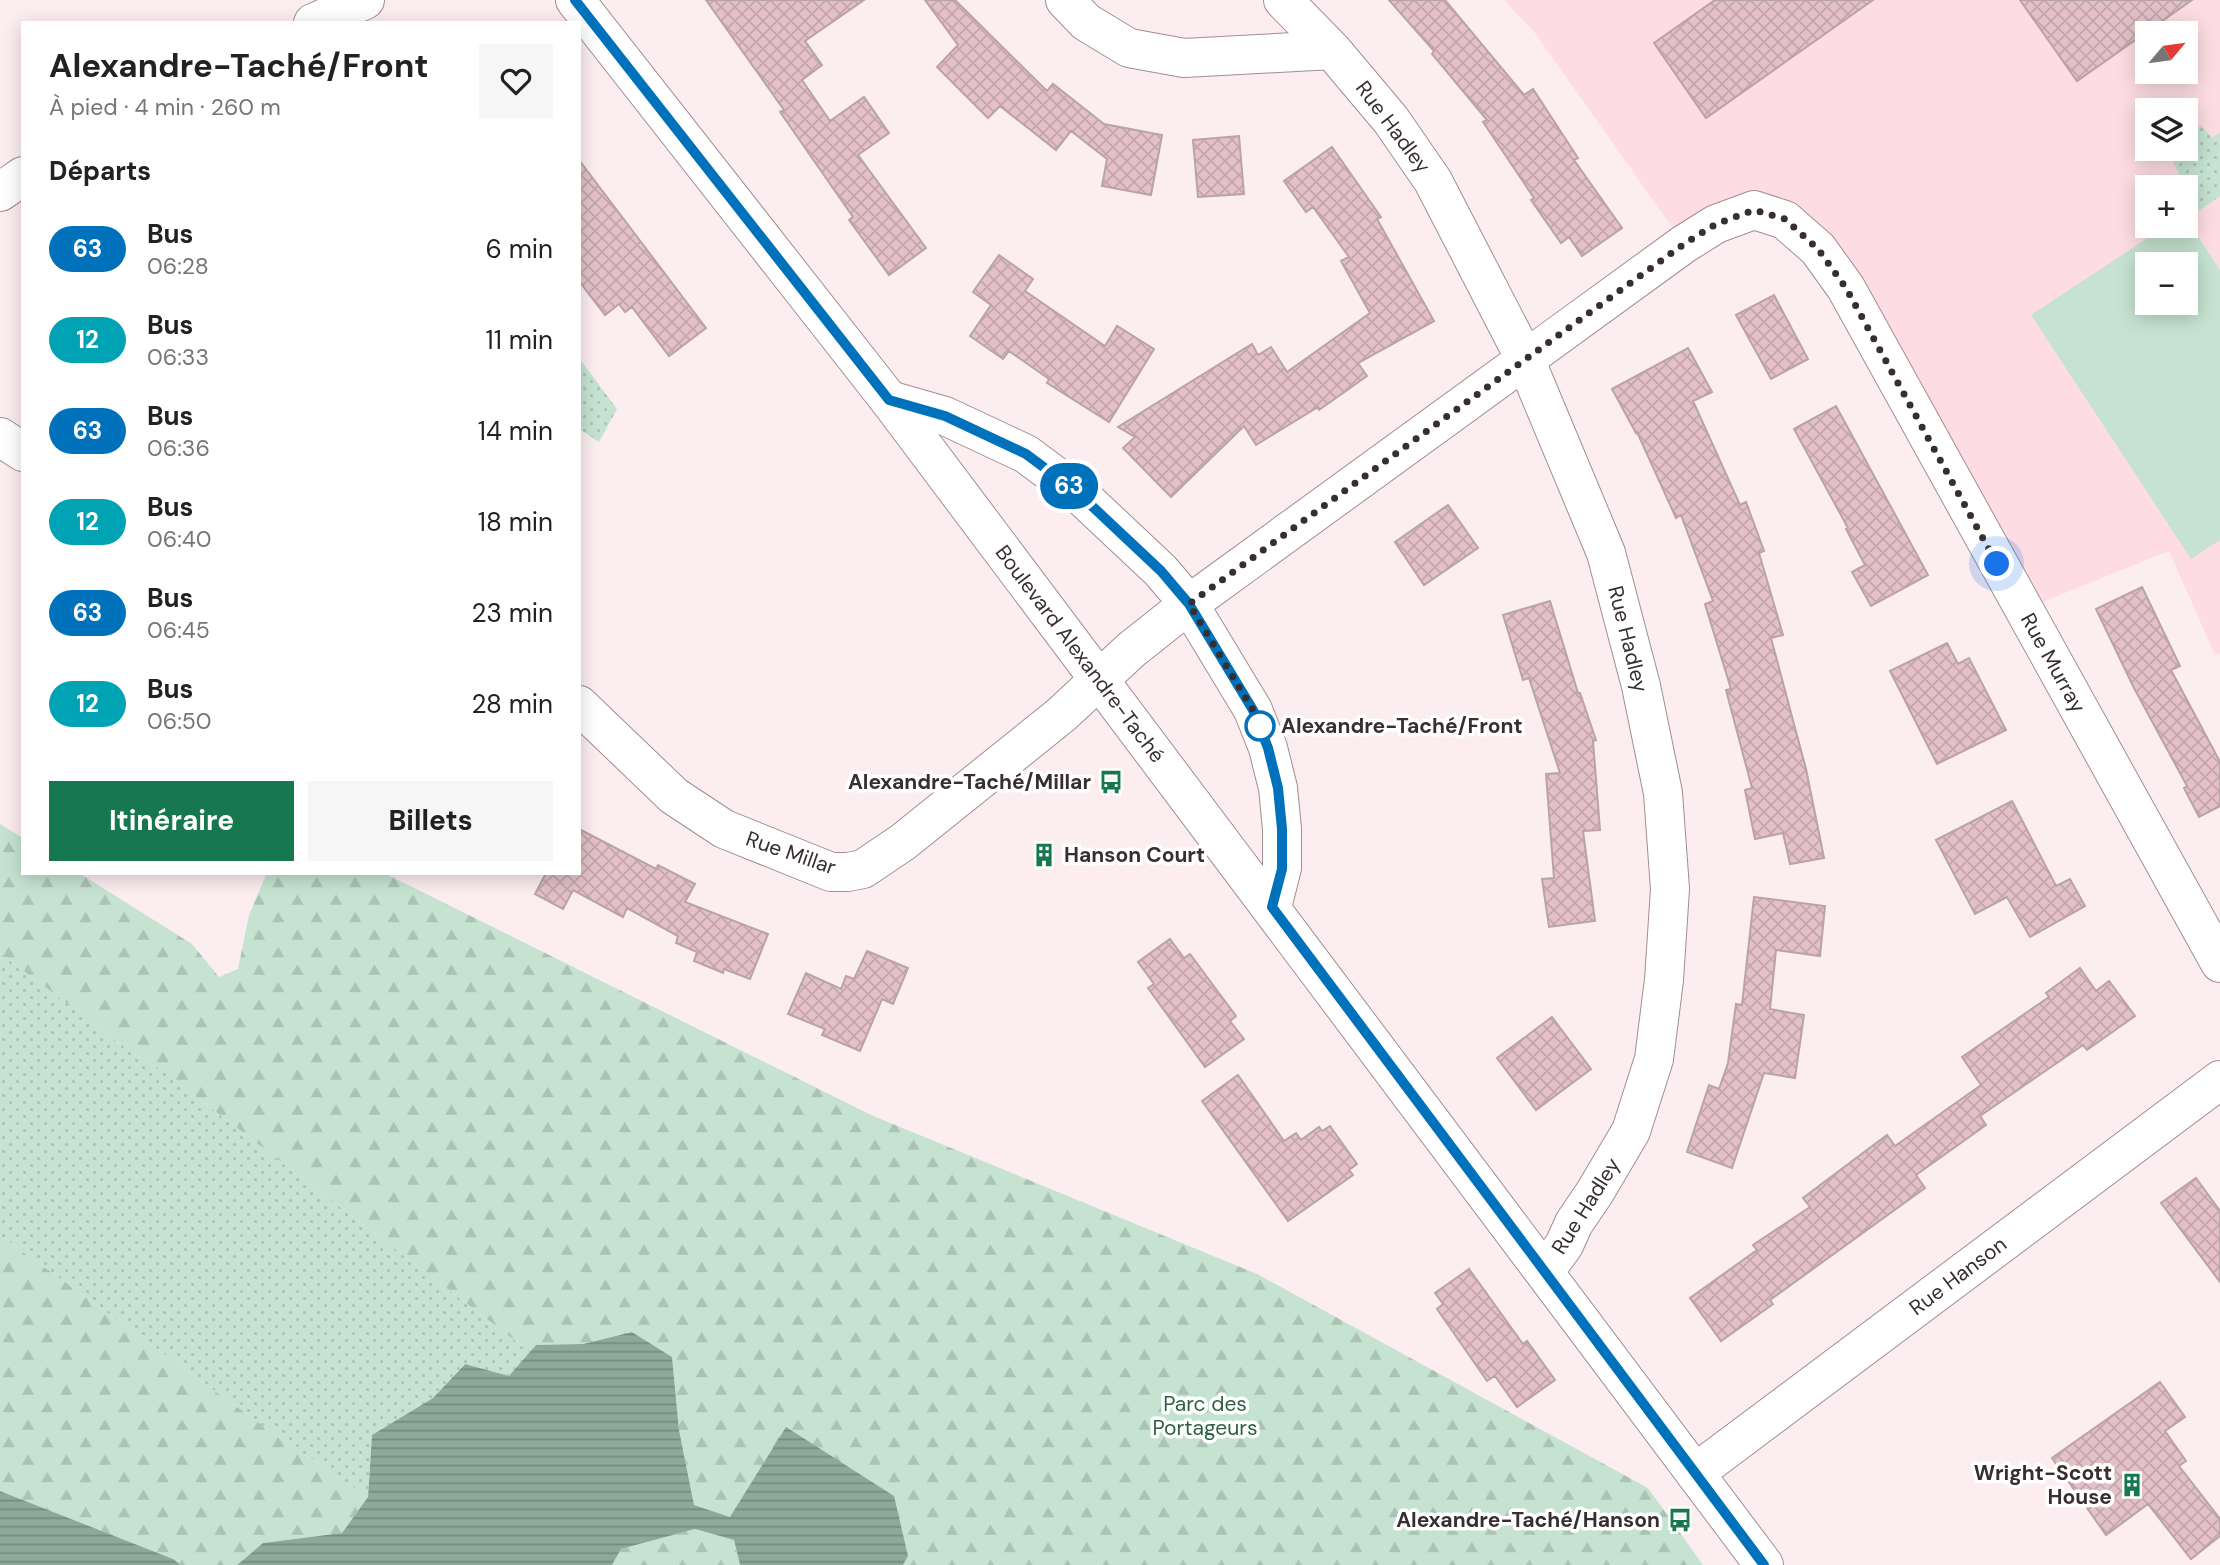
<!DOCTYPE html>
<html lang="fr">
<head>
<meta charset="utf-8">
<style>
  :root { --surface:#fff; --page:#f6f6f6; --text:#222; --muted:#767676; --accent:#17774e }
  body { margin:0; font-family:"DM Sans",sans-serif; background:var(--page); color:var(--text); height:100vh; display:flex; flex-direction:column; font-size:26px; white-space:nowrap }
  * { box-sizing:border-box; margin:0 }
  p { font-size:23px; color:var(--muted) }
  .icon { flex:none; width:38px; height:38px; fill:none; stroke:currentColor; stroke-width:2; stroke-linecap:round; stroke-linejoin:round }
  .map { position:relative; flex:1; overflow:hidden }
  .panel { position:absolute; left:21px; top:21px; width:560px; height:854px; display:flex; flex-direction:column; background:var(--surface); border-radius:0px; box-shadow:0 4px 18px #0003 }
  .panel>* { flex:none }
  .badge { padding:0 14px; border-radius:23px; font-size:24px; line-height:46px }
  .needle { width:46px; rotate:61deg }
  .tools { position:absolute; left:2135px; top:21px; display:grid; gap:14px }
  .tools a { display:grid; place-items:center; width:63px; height:63px; border-radius:0px; background:var(--surface); box-shadow:0 4px 18px #0003; font-size:35px }
  .you { position:absolute; width:35px; height:35px; margin:-18px; border:5px solid #fff; border-radius:50%; background:#1a73e8; box-shadow:0 0 0 10px #1a73e833 }
  .map>.badge { position:absolute; translate:-50% -50%; box-shadow:0 0 0 4px #fff }
  h2 { padding:0 28px; font-size:26px; line-height:63px }
  .round { display:grid; place-items:center; flex:none; width:74px; height:74px; border-radius:0px; background:var(--page) }
  .overview { display:flex; align-items:center; justify-content:space-between; height:119px; padding:0 28px }
  h1 { font-size:33px; font-weight:700; line-height:52px }
  .button { display:flex; gap:14px; margin-top:auto; padding:14px 28px }
  .button a { flex:1; height:80px; border-radius:0px; background:var(--accent); color:#fff; font-size:28px; font-weight:700; line-height:80px; text-align:center }
  .button a+a { background:var(--page); color:var(--text) }
  ul { padding:0; list-style:none }
  li { display:flex; align-items:center; gap:21px; height:91px; padding:0 28px }
  li div { flex:1 }
  li b { display:block; font-size:26px }
  li em { font-style:normal }
  li .badge { min-width:77px; font-weight:700; text-align:center }
  .map>svg:first-child { display:block }
  .built { fill:#fddde3; fill-rule:evenodd }
  .grass { fill:url(#grass-dots) }
  .forest { fill:url(#forest-firs) }
  .pitch { fill:#c6e3d1; fill-rule:evenodd }
  .water { fill:url(#water-rules) }
  .building { fill:url(#building-cross-hatch); stroke:#b9a3a7; stroke-width:2 }
  .lines { fill:none; stroke-linecap:round; stroke-linejoin:round }
  .street-casing { stroke:#a38d91; stroke-width:40 }
  .secondary-casing { stroke:#a38d91; stroke-width:40 }
  .street { stroke:#fff; stroke-width:38 }
  .secondary { stroke:#fff; stroke-width:38 }
  .line-casing { stroke:#fff; stroke-width:16 }
  .line { stroke:#0072bc; stroke-width:10 }
  .walk { stroke:#372e30; stroke-width:7; stroke-dasharray:0 12.6 }
  .stop-dot { fill:#fff; stroke:#0072bc; stroke-width:3.5 }
  .labels { text-anchor:middle; dominant-baseline:central; stroke-width:7; stroke-linejoin:round; paint-order:stroke }
  .street-label { font-size:21px; fill:#372e30; stroke:#fff }
  .stop-label { font-size:21px; font-weight:bold; fill:#372e30; stroke:#fff; text-anchor:start }
  .poi-label { font-size:21px; font-weight:bold; fill:#372e30; stroke:#fff; text-anchor:end }
  .park-label { font-size:21px; fill:#2d6046; stroke:#fff }
</style>
</head>
<body>
<div class="map">
<svg width="2220" height="1565" viewBox="0 0 2220 1565">
  <defs>
    <pattern id="grass-dots" width="8" height="8" patternUnits="userSpaceOnUse" patternTransform="scale(1.75)"><rect width="8" height="8" fill="#c6e3d1"/><path d="M2 2h.1M6 6h.1" fill="none" stroke="#abc3b4" stroke-width="1.8" stroke-linecap="round"/></pattern>
    <pattern id="forest-firs" width="22" height="20" patternUnits="userSpaceOnUse" patternTransform="scale(1.75)"><rect width="22" height="20" fill="#c6e3d1"/><path d="M5 1l3.5 6h-7zM16 11l3.5 6h-7z" fill="#abc3b4"/></pattern>
    <pattern id="water-rules" width="6" height="5" patternUnits="userSpaceOnUse" patternTransform="scale(1.75)"><rect width="6" height="5" fill="#8daa99"/><path d="M0 2.5h6" fill="none" stroke="#748b7d"/></pattern>
    <pattern id="building-cross-hatch" width="8" height="8" patternUnits="userSpaceOnUse" patternTransform="scale(1.75)"><rect width="8" height="8" fill="#e4c1c8"/><path d="M0 0l8 8M0 8l8-8" fill="none" stroke="#c4a6ac"/></pattern>
  </defs>
  <rect width="100%" height="100%" fill="#fcedf0"/>
  <path class="built" d="M1504 0H2220V653L2215 655 2169 551 2023 610 1785 220 1684 244 1535 33ZM2147 33H2186V72H2147ZM2147 110H2186V149H2147ZM2147 187H2186V226H2147ZM2147 264H2186V303H2147Z"/>
  <path class="grass" d="M2201 125 2212 138 2220 132V196L2197 212 2167 149H2186V136Z
    M579 358 617 409 599 442 579 429Z
    M0 953 130 1051 161 1070 530 1352 509 1376 464 1364 433 1398 372 1435 368 1497 277 1436 0 1235Z"/>
  <path class="forest" d="M0 824 23 838V873H79L192 944 219 977 238 969 249 915 267 873H384L871 1115 1257 1274 1648 1488 1703 1565H903L908 1556 730 1517 694 1505 679 1430 672 1357 632 1332 583 1344 536 1345 530 1352 161 1070 130 1051 0 953Z
    M0 1235 277 1436 368 1497 342 1533 263 1543 237 1565H181L173 1559 0 1491Z
    M695 1529 734 1540 740 1565H612L621 1549Z"/>
  <path class="pitch" d="M2186 218 2220 270V540L2191 559 2031 315 2166 226H2186ZM2147 264H2186V303H2147Z"/>
  <path class="water" d="M632 1332 672 1357 679 1430 694 1505 730 1517 786 1427 894 1496 908 1556 903 1565H740L734 1540 695 1529 621 1549 612 1565H237L263 1543 342 1533 368 1497 372 1435 433 1398 465 1364 509 1376 536 1345 583 1344Z
    M0 1491 173 1559 181 1565H0Z"/>
  <path class="building" d="M706 0H864L805 41 822 65 802 80 830 121 864 97 889 133 858 155 926 248 889 275 849 220 853 217 780 112 784 110Z
    M925 0H955L1047 91 1053 84 1104 124 1162 135 1151 195 1102 186 1107 159 1071 131 1056 150 1000 106 988 118 937 67 958 45Z
    M1389 0H1445L1524 95 1533 89 1578 158 1574 160 1622 228 1582 256 1569 237 1561 243 1531 200 1534 198 1483 122 1487 120 1432 54 1434 51Z
    M1715 0H1873L1706 118 1654 43Z
    M2020 0H2192L2077 81Z
    M1239 136 1244 194 1198 197 1193 140Z
    M1332 147 1381 217 1377 219 1434 321 1358 363 1367 376 1319 410 1318 407 1256 445 1244 426 1171 497 1123 448 1135 437 1118 427 1252 344 1258 355 1271 347 1287 372 1370 313 1341 261 1349 257 1313 207 1306 212 1284 181Z
    M579 160 706 328 669 356 632 307 625 312 619 304 605 315 579 281Z
    M999 255 1033 279 1025 291 1105 346 1117 326 1154 349 1109 422 1047 383 1049 379 1009 351 1003 359 970 336 991 305 973 292Z
    M1774 295 1808 359 1771 379 1736 315Z
    M1688 348 1712 392 1693 401 1740 505 1746 502 1764 551 1759 553 1783 635 1771 638 1806 769 1824 858 1790 864 1783 833 1755 839 1745 790 1752 788 1726 690 1731 689 1705 604 1713 601 1681 515 1676 518 1637 432 1636 433 1612 389Z
    M1836 406 1928 575 1871 606 1852 572 1865 565 1846 529 1848 528 1794 429Z
    M1448 505 1478 548 1424 585 1395 542Z
    M2142 587 2180 666 2171 670 2220 762V806L2199 817 2184 788 2187 786 2134 688 2096 609Z
    M1550 601 1578 693H1580L1596 740 1593 741 1600 830 1583 831 1595 921 1549 927 1542 879 1554 878 1546 774 1560 773 1529 678 1523 680 1503 615Z
    M1947 643 1958 664 1969 658 2006 730 1937 764 1890 671Z
    M2012 801 2056 886 2070 879 2085 906 2030 937 2007 897 1975 914 1936 840Z
    M579 829 656 869 658 865 695 884 685 902 768 934 750 979 724 969 723 973 694 961 697 952 676 943 678 936 627 908 623 917 573 890 563 909 535 894 545 875 542 873H579Z
    M1754 897 1825 906 1820 956 1776 950 1770 1009 1804 1015 1795 1078 1764 1073 1732 1168 1687 1152 1709 1085 1719 1089 1728 1063 1736 1004 1742 1005Z
    M1170 939 1184 958 1190 954 1236 1016 1230 1021 1244 1039 1205 1067 1148 988 1154 984 1138 962Z
    M867 951 908 968 893 1004 882 999 860 1051 822 1035 825 1029 788 1014 806 973 841 989 846 976 854 979Z
    M2080 968 2096 991 2109 981 2135 1016 2087 1050 2083 1045 1980 1116 1986 1125 1916 1175 1925 1188 1770 1300 1773 1304 1721 1341 1690 1298 1757 1250 1753 1245 1810 1207 1803 1198 1887 1135 1895 1146 1981 1085 1962 1057 2049 997 2046 993Z
    M1552 1017 1591 1069 1536 1110 1497 1058Z
    M1238 1075 1284 1141 1296 1133 1301 1140 1319 1127 1322 1131 1330 1126 1357 1164 1349 1170 1353 1175 1288 1221 1202 1101Z
    M2196 1178 2220 1211V1282L2161 1203Z
    M1469 1269 1523 1344 1527 1341 1555 1380 1517 1407 1495 1376 1487 1381 1437 1309 1443 1304 1435 1293Z
    M2160 1382 2185 1417 2165 1431 2186 1461 2179 1466 2220 1519V1536L2191 1559 2148 1504 2106 1535 2052 1458Z"/>
  <g class="lines">
    <g class="street-casing">
      <path id="street" d="M1065 0 1086 22 1129 48 1184 58 1332 50
        M1283 0 1332 50 1391 120 1433 181 1525 359 1606 553 1641 686 1663 793 1670 889 1664 980 1654 1059 1631 1131 1595 1192 1574 1223 1564 1245 1545 1271
        M313 23 365 0
        M0 192 23 176
        M889 400 945 416 1026 454 1077 492 1161 571 1189 604 1253 710 1268 748 1278 788 1282 829V868L1272 907
        M0 437 23 452
        M579 705 674 796 724 829 831 872H848L863 869 903 842 1061 715 1131 650 1189 604 1684 244 1716 224 1754 210 1785 220 1818 249 1846 288 2220 963
        M1695 1473 2220 1080"/>
    </g>
    <g class="secondary-casing">
      <path id="secondary" d="M575 0 889 400 1764 1565"/>
    </g>
    <use href="#street" class="street"/>
    <use href="#secondary" class="secondary"/>
  </g>
  <g class="lines">
    <g class="line-casing">
      <path id="line" d="M575 0 889 400 945 416 1026 454 1077 492 1161 571 1189 604 1253 710 1268 748 1278 788 1282 829V869L1272 907 1764 1565"/>
    </g>
    <use href="#line" class="line"/>
    <path class="walk" d="M1260 726 1261 729 1253 710 1189 604 1684 244 1716 224 1754 210 1785 219 1818 249 1846 288 1997 564"/>
  </g>
  <defs>
    <g id="bus-bare" transform="scale(1.89)"><path d="M-5-6H5V4H4V6H2V4H-2V6H-4V4H-5ZM-3.5-4V0h7V-4ZM-3.5 1.2v1.5H-2V1.2ZM2 1.2v1.5H3.5V1.2Z" fill="#17774e" stroke="#fff" stroke-width="2.5" paint-order="stroke"/></g>
    <g id="building-bare" transform="scale(1.89)"><path d="M-4-6H4V6H1V3H-1V6H-4ZM-2.5-4.3h1.7v1.8h-1.7ZM.8-4.3h1.7v1.8H.8ZM-2.5-1h1.7V.8h-1.7ZM.8-1h1.7V.8H.8Z" fill="#17774e" stroke="#fff" stroke-width="2.5" paint-order="stroke"/></g>
  </defs>
  <g fill-rule="evenodd">
    <use href="#bus-bare" x="1111" y="782"/>
    <use href="#building-bare" x="1044" y="855"/>
    <use href="#building-bare" x="2132" y="1485"/>
    <use href="#bus-bare" x="1680" y="1520"/>
  </g>
  <circle class="stop-dot" cx="1260" cy="726" r="14"/>
  <g class="labels">
    <g class="street-label">
      <text transform="translate(1393 127) rotate(53)">Rue Hadley</text>
      <text transform="translate(1628 639) rotate(76)">Rue Hadley</text>
      <text transform="translate(1080 654) rotate(53)">Boulevard Alexandre-Taché</text>
      <text transform="translate(2053 663) rotate(61)">Rue Murray</text>
      <text transform="translate(791 853) rotate(19)">Rue Millar</text>
      <text transform="translate(1586 1206) rotate(-58)">Rue Hadley</text>
      <text transform="translate(1958 1276) rotate(-37)">Rue Hanson</text>
    </g>
    <g class="stop-label">
      <text x="1281" y="726">Alexandre-Taché/Front</text>
    </g>
    <g class="poi-label">
      <text x="1091" y="782">Alexandre-Taché/Millar</text>
      <text x="1064" y="855" text-anchor="start">Hanson Court</text>
      <text x="2112" y="1473">Wright-Scott<tspan x="2112" dy="24">House</tspan></text>
      <text x="1660" y="1520">Alexandre-Taché/Hanson</text>
    </g>
    <g class="park-label">
      <text x="1205" y="1404">Parc des<tspan x="1205" dy="24">Portageurs</tspan></text>
    </g>
  </g>
</svg>
<div class="tools">
<a><svg class="needle" viewBox="-14 -14 28 28"><path d="M0-13l5 13h-10z" fill="#e53935"/><path d="M0 13l5-13h-10z" fill="#767676"/></svg></a>
<a><svg class="icon" aria-label="layers" viewBox="0 0 24 24"><path d="M12 4l9 5-9 5-9-5zM3 14l9 5 9-5"/></svg></a>
<a>+</a>
<a>−</a>
</div>
<div class="you" style="left:1997px;top:564px"></div>
<b class="badge" style="left:1069px;top:486px;background:#0072bc;color:#fff">63</b>
<section class="panel">
<div class="overview"><div><h1>Alexandre-Taché/Front</h1><p>À pied · 4 min · 260 m</p></div><a class="round"><svg class="icon" aria-label="heart" viewBox="0 0 24 24"><path d="M12 20l-8-8c-3-5 5-10 8-4 3-6 11-1 8 4z"/></svg></a></div>
<h2>Départs</h2>
<ul>
<li><span class="badge" style="background:#0072bc;color:#fff">63</span><div><b>Bus</b><p>06:28</p></div><em>6 min</em></li>
<li><span class="badge" style="background:#00a3b4;color:#fff">12</span><div><b>Bus</b><p>06:33</p></div><em>11 min</em></li>
<li><span class="badge" style="background:#0072bc;color:#fff">63</span><div><b>Bus</b><p>06:36</p></div><em>14 min</em></li>
<li><span class="badge" style="background:#00a3b4;color:#fff">12</span><div><b>Bus</b><p>06:40</p></div><em>18 min</em></li>
<li><span class="badge" style="background:#0072bc;color:#fff">63</span><div><b>Bus</b><p>06:45</p></div><em>23 min</em></li>
<li><span class="badge" style="background:#00a3b4;color:#fff">12</span><div><b>Bus</b><p>06:50</p></div><em>28 min</em></li>
</ul>
<div class="button"><a>Itinéraire</a><a>Billets</a></div>
</section>
</div>
</body>
</html>
